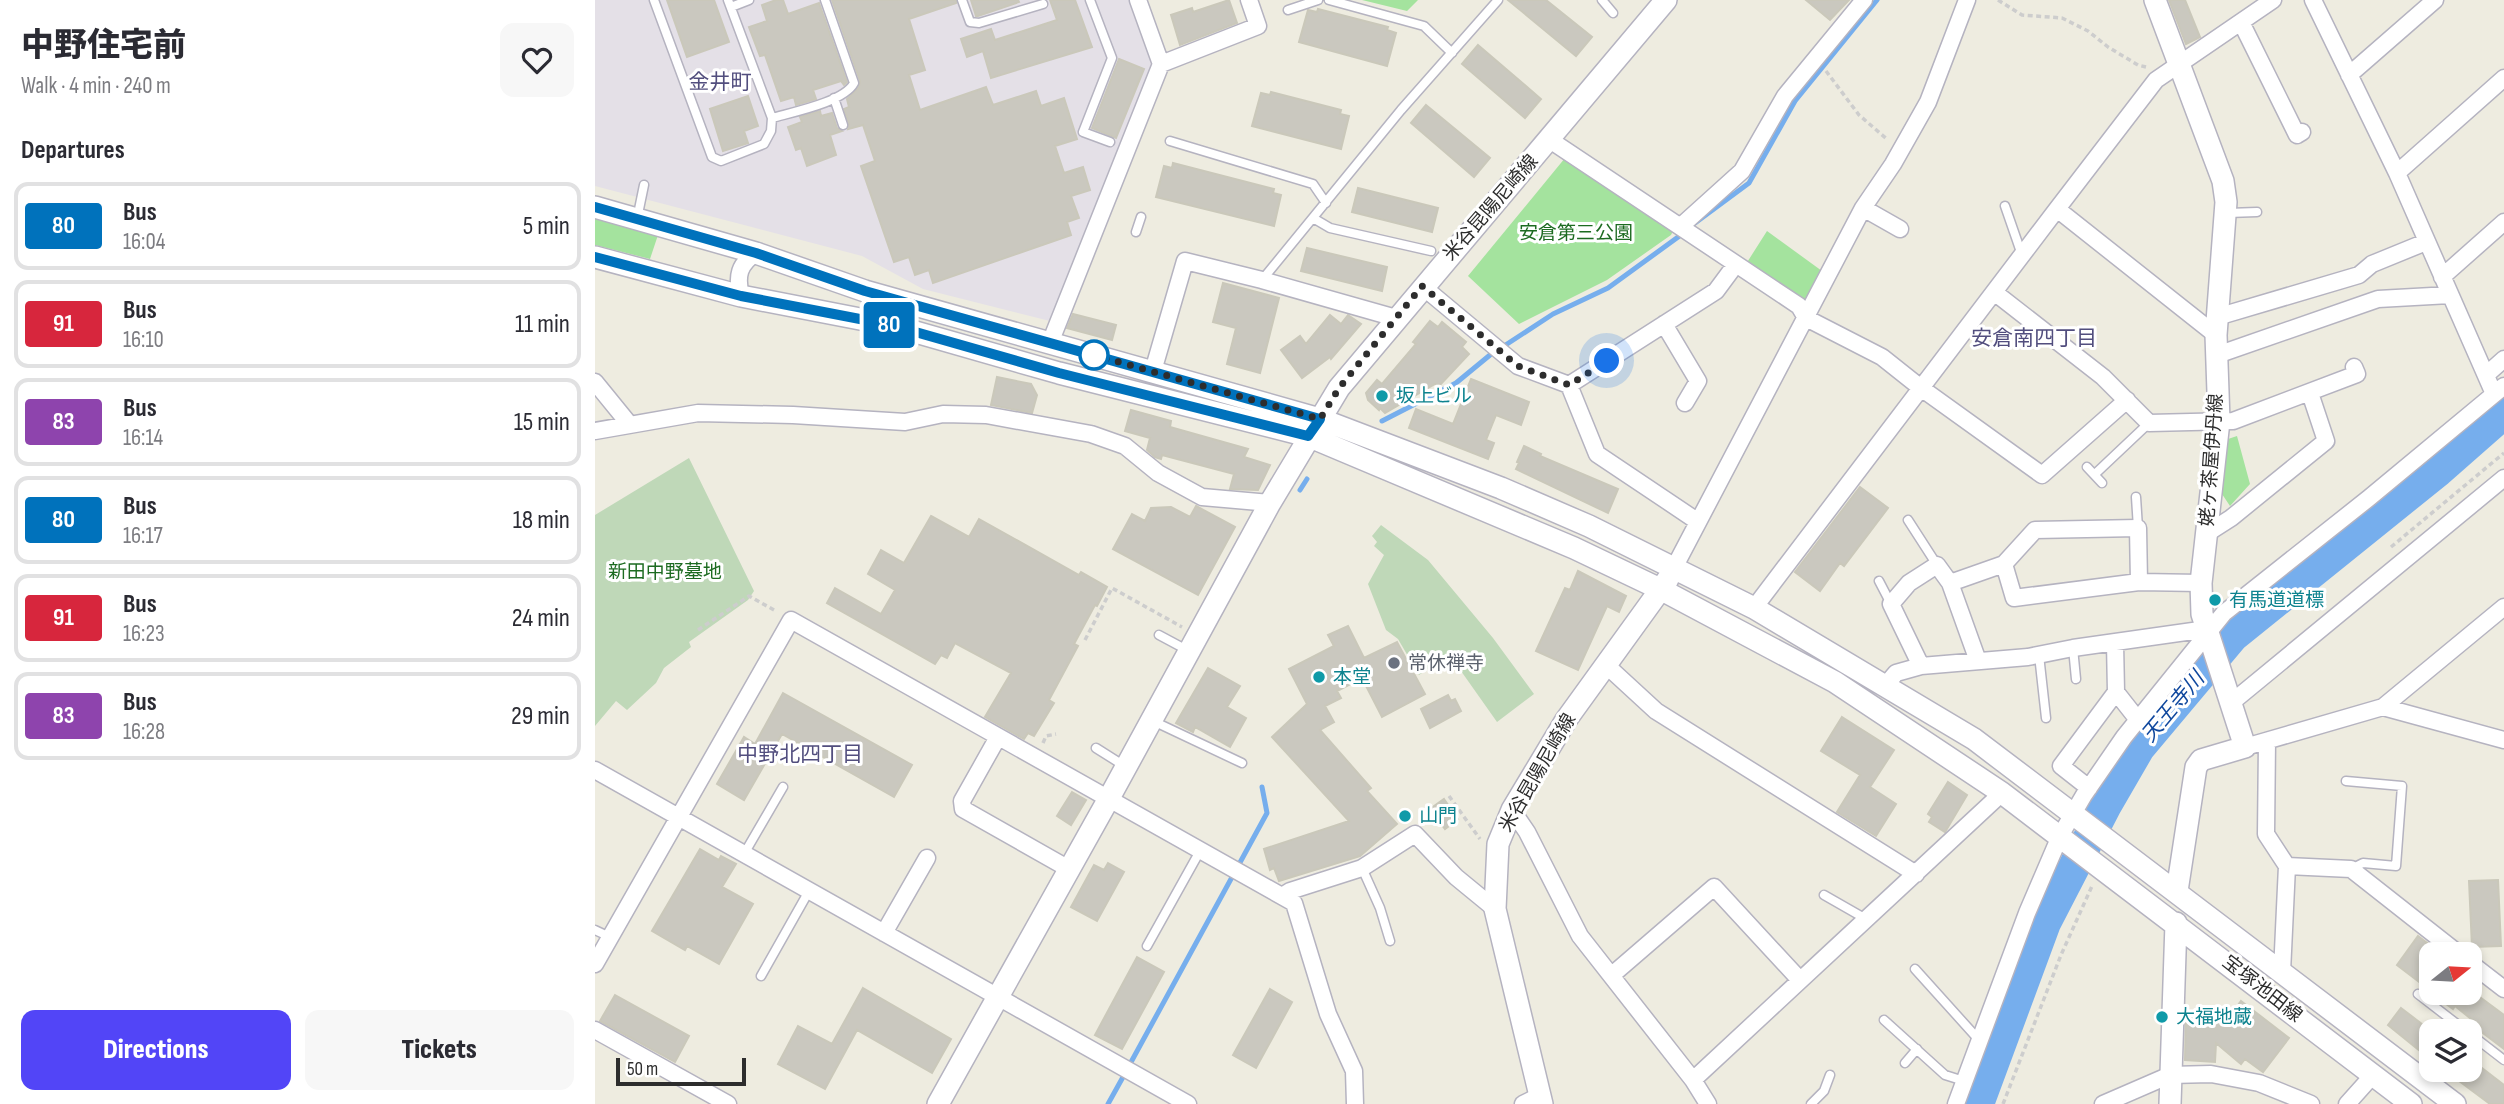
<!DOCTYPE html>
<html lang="en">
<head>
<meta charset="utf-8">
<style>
  :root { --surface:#fff; --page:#f7f7f7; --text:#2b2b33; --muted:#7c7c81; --line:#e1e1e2; --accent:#5245f7 }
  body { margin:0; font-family:"Sofia Sans Condensed","Noto Sans JP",sans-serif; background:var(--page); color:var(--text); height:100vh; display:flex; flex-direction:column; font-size:26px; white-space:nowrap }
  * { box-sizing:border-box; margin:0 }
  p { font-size:23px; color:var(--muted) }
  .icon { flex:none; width:38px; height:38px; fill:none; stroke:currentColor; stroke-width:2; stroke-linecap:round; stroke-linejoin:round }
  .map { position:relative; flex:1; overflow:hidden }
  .sheet { display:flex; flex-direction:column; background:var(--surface); width:595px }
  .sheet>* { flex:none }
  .badge { padding:0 14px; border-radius:5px; font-size:24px; line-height:46px }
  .needle { width:46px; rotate:72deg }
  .tools { position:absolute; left:1824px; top:942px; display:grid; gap:14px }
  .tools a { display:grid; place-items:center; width:63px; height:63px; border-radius:14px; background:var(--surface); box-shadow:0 4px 10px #0003; font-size:35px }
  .scale { position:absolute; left:21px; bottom:18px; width:130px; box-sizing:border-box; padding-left:7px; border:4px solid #2d2d2d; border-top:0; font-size:19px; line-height:24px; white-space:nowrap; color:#2d2d2d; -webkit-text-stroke:5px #fff; paint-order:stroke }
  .you { position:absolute; width:35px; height:35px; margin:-18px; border:5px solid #fff; border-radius:50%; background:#1a73e8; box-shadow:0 0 0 10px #1a73e833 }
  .map>.badge { position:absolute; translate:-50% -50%; box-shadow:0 0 0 4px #fff }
  h2 { padding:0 21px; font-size:26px; line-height:63px }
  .round { display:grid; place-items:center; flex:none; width:74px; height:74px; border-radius:14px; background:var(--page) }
  .head { display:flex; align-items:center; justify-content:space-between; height:119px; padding:0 21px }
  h1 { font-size:33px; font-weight:800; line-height:52px }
  .cta { display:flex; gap:14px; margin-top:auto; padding:14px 21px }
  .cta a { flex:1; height:80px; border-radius:14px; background:var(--accent); color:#fff; font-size:28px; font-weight:800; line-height:80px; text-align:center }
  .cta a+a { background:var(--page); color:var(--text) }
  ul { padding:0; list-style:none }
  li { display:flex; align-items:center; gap:21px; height:88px; margin:0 14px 10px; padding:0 7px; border:4px solid var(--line); border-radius:14px }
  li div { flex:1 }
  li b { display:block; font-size:26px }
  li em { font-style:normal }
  li .badge { min-width:77px; font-weight:700; text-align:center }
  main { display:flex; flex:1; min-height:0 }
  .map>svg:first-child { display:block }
  .industrial { fill:#e4e0e7 }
  .green { fill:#a4e39e }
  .cemetery { fill:#bfd8b8 }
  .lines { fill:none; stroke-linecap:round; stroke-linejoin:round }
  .stream { stroke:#76aeed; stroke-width:5 }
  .river { stroke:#76aeed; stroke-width:32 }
  .building { fill:#cac8bf; stroke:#cac8ba; stroke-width:2 }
  .lane-casing { stroke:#b5b3c0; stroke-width:11 }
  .street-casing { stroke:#b5b3c0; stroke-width:19 }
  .secondary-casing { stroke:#b5b3c0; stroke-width:24 }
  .path { stroke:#cdcdcd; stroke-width:3.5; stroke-dasharray:5 3.5; stroke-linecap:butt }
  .lane { stroke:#fff; stroke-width:8 }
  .street { stroke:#fff; stroke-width:16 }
  .secondary { stroke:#fff; stroke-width:21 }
  .line-casing { stroke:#fff; stroke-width:16 }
  .line { stroke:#0072bc; stroke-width:10 }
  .walk { stroke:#2d2d2d; stroke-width:7; stroke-dasharray:0 12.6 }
  .stop-dot { fill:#fff; stroke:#0072bc; stroke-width:3.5 }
  .culture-dot { fill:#0f9aa8; stroke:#fff; stroke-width:2.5 }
  .worship-dot { fill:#6b7280; stroke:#fff; stroke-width:2.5 }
  .labels { text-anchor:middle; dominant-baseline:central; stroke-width:6; stroke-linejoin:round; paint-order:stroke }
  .street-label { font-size:19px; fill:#2d2d2d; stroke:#fff }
  .park-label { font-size:19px; fill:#1d6b21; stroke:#fff }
  .culture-label { font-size:19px; fill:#0d838f; stroke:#fff; text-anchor:start }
  .worship-label { font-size:19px; fill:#5b616d; stroke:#fff; text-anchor:start }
  .neighbourhood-label { font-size:21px; fill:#524e7e; stroke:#fff }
  .water-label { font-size:21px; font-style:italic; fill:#10489e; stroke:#fff }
</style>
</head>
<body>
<main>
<section class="sheet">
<div class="head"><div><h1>中野住宅前</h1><p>Walk · 4 min · 240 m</p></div><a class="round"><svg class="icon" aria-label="heart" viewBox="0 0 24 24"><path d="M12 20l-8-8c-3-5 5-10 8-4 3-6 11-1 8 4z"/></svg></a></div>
<h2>Departures</h2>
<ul>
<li><span class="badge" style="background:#0072bc;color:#fff">80</span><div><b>Bus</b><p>16:04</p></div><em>5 min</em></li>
<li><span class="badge" style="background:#d7263d;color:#fff">91</span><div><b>Bus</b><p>16:10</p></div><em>11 min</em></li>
<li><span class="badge" style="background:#8e44ad;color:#fff">83</span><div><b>Bus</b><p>16:14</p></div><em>15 min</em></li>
<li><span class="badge" style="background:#0072bc;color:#fff">80</span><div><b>Bus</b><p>16:17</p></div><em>18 min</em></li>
<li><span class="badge" style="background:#d7263d;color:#fff">91</span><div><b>Bus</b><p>16:23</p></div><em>24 min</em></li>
<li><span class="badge" style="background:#8e44ad;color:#fff">83</span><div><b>Bus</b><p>16:28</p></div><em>29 min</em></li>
</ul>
<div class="cta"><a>Directions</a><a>Tickets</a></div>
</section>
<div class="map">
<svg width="1909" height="1104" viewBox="0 0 1909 1104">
  <rect width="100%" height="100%" fill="#eeece0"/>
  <path class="industrial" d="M0 0H537L560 65 455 321 328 289 267 256 0 186Z"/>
  <path class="green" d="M767 0H823L812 11Z
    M970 158 1079 229 1076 235 1012 280 924 324 873 276Z
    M0 218 63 235 55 259 0 245Z
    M1172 231 1227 271 1213 299 1206 300 1151 264Z
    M1642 436 1655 484 1635 506 1627 494 1630 440Z"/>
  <path class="cemetery" d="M94 458 159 591 153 600 94 642 96 647 69 668 61 683 32 710 21 701 0 726V515Z
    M786 525 833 560 898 638 939 694 902 722 854 654 824 675 803 639 791 630 773 584 789 555 779 546 782 542 777 536Z"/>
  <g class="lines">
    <path class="stream" d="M1100 223 1154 183 1200 101 1282 0
      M909 346 958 314 1013 288 1090 232
      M787 421 861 383 895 355
      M705 490 712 479
      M535 1064 672 813 667 787
      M513 1104 528 1077"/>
    <path class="river" d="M1383 1104 1450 923 1511 805 1544 748 1638 636 1843 471 1909 413"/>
  </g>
  <path class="building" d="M72 0H119L134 42 92 57Z
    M181 0H188L193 14 224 3 252 82 249 85 246 81 218 90 221 99 201 105 199 97 186 101 170 55 165 56 154 27 172 21 167 5Z
    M237 0H361V3L314 19 330 70 314 75 325 110 391 87 398 105 441 91 446 106 469 98 482 139 460 146 469 173 488 167 495 190 476 196 484 218 472 222 476 235 338 283 334 270 320 275 314 257 299 262 266 166 280 161 268 125 253 129 254 124 249 109 254 107 252 99 264 87 265 81Z
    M376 0H423L424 2 383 16H381Z
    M455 0H480L497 47 396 78 388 51 372 57 366 39 396 29 400 40 462 20Z
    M634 0 642 23 585 45 576 15 597 8 598 12Z
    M913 0H951L997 37 981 56Z
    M1211 0H1254L1235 20Z
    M1574 0H1590L1605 37 1591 44Z
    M723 9 793 27 792 30 801 33 792 66 704 42 713 10 722 12Z
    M883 45 946 99 930 118 867 64Z
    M524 59 549 69 521 138 497 128Z
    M676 92 746 110 745 114 754 116 746 149 657 126 666 93 675 95Z
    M153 96 163 126 149 131 153 143 128 151 115 109Z
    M831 105 895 158 879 177 816 123Z
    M225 111 226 116 237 113 242 128 247 131 235 135 241 155 212 166 206 148 201 150 193 127 207 122 205 117Z
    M578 163 679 189 678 193 686 195 679 226 561 197 569 166 577 168Z
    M763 188 843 208 837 232 757 212Z
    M712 248 792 267 787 291 706 271Z
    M628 283 684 298 665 373 632 364 641 328 618 322Z
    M478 314 521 325 517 340 472 328Z
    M735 315 746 324 753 315 766 324 736 359 735 357 707 378 686 350 705 336 711 344Z
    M835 321 843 327 847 322 871 342 867 347 874 354 844 386 840 384 790 413 785 408 784 410 773 400 771 393 782 380 787 384 821 344 818 342Z
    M402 377 436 384 442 395 437 413 396 405Z
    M876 379 934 402 926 425 901 415 891 440 899 443 893 459 814 428 821 409 858 424Z
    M536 410 576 421 575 427 653 449 649 457 675 465 663 490 635 489 639 474 567 455 566 459 560 457 552 450 555 438 530 431Z
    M929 446 946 454 945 456 1023 489 1013 513 921 469 924 463 922 462Z
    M1265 487 1293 508 1249 566 1245 563 1225 591 1200 572Z
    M601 506 640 527 603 595 518 549 537 514 550 521 556 508 576 507 595 517Z
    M336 516 374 537 384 519 484 575 486 572 512 587 502 606 500 605 479 644 483 646 454 700 459 703 439 736 433 733 429 739 390 717 416 673 360 643 352 658 346 655 340 664 232 603 240 588 286 614 300 590 273 574 286 550 309 563Z
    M983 571 1031 596 1024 612 1012 606 983 670 941 651 970 588 975 590Z
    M753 626 769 658 802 642 830 694 787 717 767 678 742 691 746 698 730 706 739 722 725 730 776 788 772 791 802 824 765 856 684 881 679 868 675 870 669 849 754 821 677 737 712 704 694 669 739 646 733 635Z
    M613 668 645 686 632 707 651 718 635 747 600 727 598 732 581 723Z
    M188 693 317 765 299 797 187 734 149 800 122 784 149 737 160 744Z
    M853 695 856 701 860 699 866 711 835 728 826 709Z
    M1247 717 1299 750 1275 787 1301 804 1281 836 1242 812 1265 775 1226 751Z
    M1353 782 1372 795 1350 832 1334 822 1337 817 1333 814Z
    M477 792 491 800 476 825 462 816Z
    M849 799 863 819 850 829 835 809Z
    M105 849 124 860 126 856 141 864 127 887 158 904 124 964 92 946 90 950 57 931Z
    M513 863 529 872 502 921 476 907 499 865 509 870Z
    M1903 880 1906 946 1877 947 1874 881Z
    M1823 936 1836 946V991L1802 965Z
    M542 957 569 972 527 1049 500 1035Z
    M268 988 356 1039 337 1073 262 1030 230 1089 183 1064 203 1026 237 1044Z
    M675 989 697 1002 661 1068 638 1055Z
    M1835 992H1878L1909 1015V1049L1884 1030 1886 1027 1860 1006 1858 1009Z
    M20 995 94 1036 80 1062 5 1021Z
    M1646 1001 1694 1038 1668 1072 1650 1059 1646 1064 1621 1043 1620 1062 1590 1060 1591 1013 1635 1016Z
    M1806 1008 1836 1031V1060L1793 1025Z
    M1874 1058 1909 1085V1104H1895L1848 1069H1874Z"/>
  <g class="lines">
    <g class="lane-casing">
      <path id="lane" d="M59 0 117 157 126 161 169 144 176 131 177 118 133 0
        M367 0 375 22 384 23 448 4
        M495 0 517 58 488 132 515 142
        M734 0 829 26 857 53
        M1007 0 1018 13
        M136 7 154 0
        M693 10 723 0
        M239 98 248 125
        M177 118C198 112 249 102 259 83L230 0
        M575 141 718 184 731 203
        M1410 206 1427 255
        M1633 213 1662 212
        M718 218 735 228 836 251
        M42 219 49 185
        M541 232 546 217
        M667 280 806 110 903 0
        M1492 467 1507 483
        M1500 474 1554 423
        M1541 497 1543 528
        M1313 520 1342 565
        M1284 581 1296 604
        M564 635 592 650
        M1478 648 1481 679
        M1444 655 1451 718
        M558 721 647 763
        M501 748 531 767
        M1751 781 1807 786 1801 866 1768 863 1756 869
        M149 854 188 787
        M767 868 785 908 795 941
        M1229 895 1271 919
        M0 930 15 937
        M552 946 605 851
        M1320 969 1384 1040
        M166 976 214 891
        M1823 994 1871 1031
        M1289 1020 1350 1075 1369 1081
        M1874 1033 1909 1060
        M1310 1063 1322 1049
        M1216 1104 1229 1091 1235 1075"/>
    </g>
    <g class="street-casing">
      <path id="street" d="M1718 0 1802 173
        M1646 22 1702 135 1707 132
        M566 64 663 26 654 0
        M1754 75 1840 0
        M955 140 1204 306 1211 318 1287 357 1326 388 1447 475 1532 400
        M1268 208 1305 229
        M1462 209 1561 80 1678 0
        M1086 226 1147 171 1190 96 1269 0
        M1847 277 1909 222
        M827 286 923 366 974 385 1121 291 1141 264
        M1399 292 1508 377 1554 423 1638 421 1762 374 1759 367
        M146 296C141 276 144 264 161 253
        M1622 317 1764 275 1777 264 1831 242
        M1069 324 1103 381 1090 403
        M455 343 566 64 543 0
        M1622 355 1783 299 1855 295
        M558 371 590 261 667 280 801 318
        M1891 375 1909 359
        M0 382 35 425
        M974 385 1002 454 1102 521
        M1899 394 1802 173 1909 78
        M0 431 103 413 198 415 310 422 348 414 391 415 496 434 530 446 563 473 607 497 675 503
        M1611 534 1636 518 1731 441 1715 393
        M1409 564 1419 598 1544 582 1606 583
        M1079 568 1268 208 1298 164 1333 102 1372 0
        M1355 583 1409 564 1440 530 1543 528 1544 582
        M1159 608 1462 209 1621 335
        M1011 665 1061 711 1321 874
        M1326 666 1296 604 1314 583 1342 565 1355 583 1383 661
        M1290 686 1301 673 1326 666 1433 657 1478 648 1612 629
        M1521 692 1543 720
        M1636 703 1909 478
        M1788 707 1909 740
        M403 737 367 801 368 809 474 869
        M1672 742 1671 834 1692 866 1687 972
        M1650 747 1788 707 1909 607
        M0 770 593 1104
        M1494 788 1466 766 1521 692 1520 643
        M917 810 932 832 985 936 1098 1080 1113 1104
        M1692 866 1756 869 1864 954
        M687 896 695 891 767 868 820 834 861 877 900 909
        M289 933 332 858
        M1874 962 1909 989
        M0 964 196 620 699 903 733 1014 759 1071 760 1104
        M1017 975 1119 887 1204 979
        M0 1030 133 1104
        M1098 1080 1407 793
        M928 1104 944 1096
        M1361 1104 1432 913 1465 836 1489 795 1529 737 1629 613 1774 498 1909 386
        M1508 1104 1575 1075 1616 1074 1664 1083 1716 1104
        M1752 1104 1778 1075"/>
    </g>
    <g class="secondary-casing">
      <path id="secondary" d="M1560 0 1628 181 1631 202 1621 335 1624 421 1606 583 1607 614 1650 747 1606 760 1601 767 1582 891
        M0 207 161 253 270 291 725 419 906 488 994 526 1159 608 1379 739 1860 1104
        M0 257 146 296 296 325 464 373 713 436 979 548 1067 590 1240 682 1407 793 1816 1104
        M343 1104 513 800 675 503 744 388 1071 0
        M947 1104 900 909 903 844 917 810 971 720 1073 579
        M1575 1104 1581 923"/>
    </g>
    <path class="path" d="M1403 0 1427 15 1467 18 1493 31 1513 47 1543 65 1551 67
      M1231 71 1264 115 1293 140
      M1796 547 1909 453
      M103 630 154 596 179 610
      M490 640 517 588 587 627
      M448 743 451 736 461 734
      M854 796 885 839
      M1408 1104 1466 955 1497 886"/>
    <use href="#lane" class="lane"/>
    <use href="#street" class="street"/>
    <use href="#secondary" class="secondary"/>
  </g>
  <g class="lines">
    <g class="line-casing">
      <path id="line" d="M0 207 161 253 270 291 725 419 713 436 464 373 296 325 146 296 0 257"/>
    </g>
    <use href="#line" class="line"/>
    <path class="walk" d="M499 355 725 419 744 388 827 286 923 366 974 385 1012 361"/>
  </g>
  <circle class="stop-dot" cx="499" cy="355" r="14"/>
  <g class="culture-dot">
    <circle cx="787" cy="396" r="7"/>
    <circle cx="1620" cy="600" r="7"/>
    <circle cx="724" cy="677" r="7"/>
    <circle cx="810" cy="816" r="7"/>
    <circle cx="1567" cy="1017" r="7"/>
  </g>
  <circle class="worship-dot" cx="799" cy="663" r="7"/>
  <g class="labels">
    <g class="street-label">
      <text transform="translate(896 208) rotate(-49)">米谷昆陽尼崎線</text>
      <text transform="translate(1617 460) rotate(-86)">姥ヶ茶屋伊丹線</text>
      <text transform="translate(943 773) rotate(-60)">米谷昆陽尼崎線</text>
      <text transform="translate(1667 989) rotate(38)">宝塚池田線</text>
    </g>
    <g class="park-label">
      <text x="981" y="233">安倉第三公園</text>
      <text x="70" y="572">新田中野墓地</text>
    </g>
    <g class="culture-label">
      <text x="801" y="396">坂上ビル</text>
      <text x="1634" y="600">有馬道道標</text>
      <text x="738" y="677">本堂</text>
      <text x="824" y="816">山門</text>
      <text x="1581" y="1017">大福地蔵</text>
    </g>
    <g class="worship-label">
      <text x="813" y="663">常休禅寺</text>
    </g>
    <g class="neighbourhood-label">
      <text x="125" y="82">金井町</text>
      <text x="1439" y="338">安倉南四丁目</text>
      <text x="205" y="754">中野北四丁目</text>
    </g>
    <g class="water-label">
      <text transform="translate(1578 707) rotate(-50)">天王寺川</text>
    </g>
  </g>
</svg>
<div class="tools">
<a><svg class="needle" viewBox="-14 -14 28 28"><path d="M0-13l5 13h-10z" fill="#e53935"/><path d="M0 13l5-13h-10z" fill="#7c7c81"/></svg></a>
<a><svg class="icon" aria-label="layers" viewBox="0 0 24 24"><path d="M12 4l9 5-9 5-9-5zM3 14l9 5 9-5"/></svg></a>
</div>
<div class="scale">50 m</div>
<div class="you" style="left:1012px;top:361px"></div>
<b class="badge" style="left:294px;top:325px;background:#0072bc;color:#fff">80</b>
</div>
</main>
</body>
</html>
